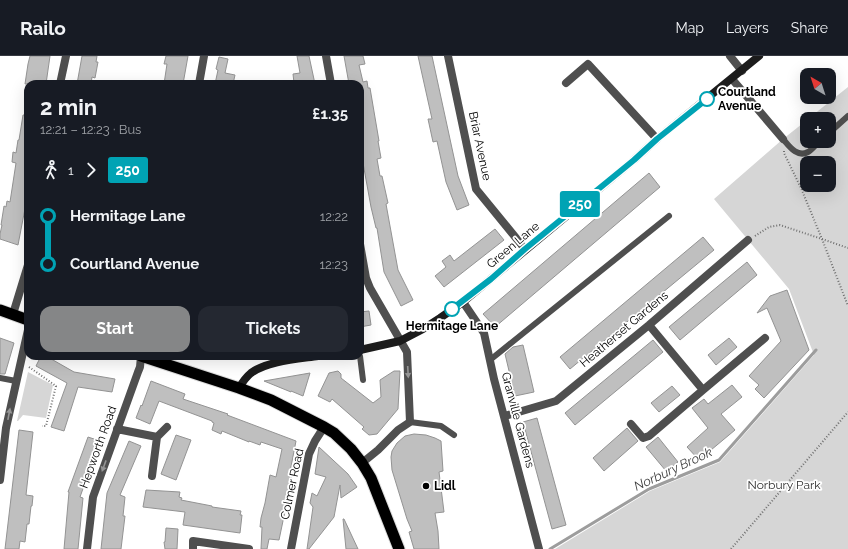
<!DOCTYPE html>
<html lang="en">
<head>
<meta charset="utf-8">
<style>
  :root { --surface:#171b24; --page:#242831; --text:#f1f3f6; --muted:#9ea1a6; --line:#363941; --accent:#858687 }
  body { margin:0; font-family:Raleway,sans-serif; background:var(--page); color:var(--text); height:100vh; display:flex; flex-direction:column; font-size:15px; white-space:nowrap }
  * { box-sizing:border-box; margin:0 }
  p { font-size:13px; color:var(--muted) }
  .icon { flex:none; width:22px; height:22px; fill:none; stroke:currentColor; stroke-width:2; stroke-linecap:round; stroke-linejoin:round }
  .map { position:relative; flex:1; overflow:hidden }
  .panel { position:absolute; left:24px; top:24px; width:340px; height:280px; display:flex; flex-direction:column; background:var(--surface); border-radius:12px; box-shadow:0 4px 16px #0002 }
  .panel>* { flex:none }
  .badge { padding:0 8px; border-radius:3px; font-size:14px; line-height:26px }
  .needle { width:26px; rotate:321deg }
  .controls { position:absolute; left:800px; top:12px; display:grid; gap:8px }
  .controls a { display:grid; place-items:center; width:36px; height:36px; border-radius:8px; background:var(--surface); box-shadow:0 4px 16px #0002; font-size:20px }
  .map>.badge { position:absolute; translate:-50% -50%; box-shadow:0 0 0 2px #fff }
  .legs { display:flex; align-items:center; gap:6px; height:44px; padding:0 16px; font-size:13px }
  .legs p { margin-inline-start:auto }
  .head { display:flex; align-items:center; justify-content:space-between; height:68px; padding:0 16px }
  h1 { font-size:22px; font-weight:700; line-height:30px }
  .cta { display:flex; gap:8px; margin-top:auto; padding:8px 16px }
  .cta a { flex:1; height:46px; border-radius:12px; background:var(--accent); color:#fff; font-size:16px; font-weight:700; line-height:46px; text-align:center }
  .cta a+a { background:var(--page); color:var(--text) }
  ul { padding:0 16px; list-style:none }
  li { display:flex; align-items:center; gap:14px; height:48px; font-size:15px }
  li i { display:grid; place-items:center; width:6px; height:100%; margin:0 5px; background:currentColor }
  li i::after { content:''; width:10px; height:10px; margin:-5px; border:3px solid; border-radius:50%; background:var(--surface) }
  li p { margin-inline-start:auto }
  li:first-child i { background:linear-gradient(#0000 50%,currentColor 0) }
  li:last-child i { background:linear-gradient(currentColor 50%,#0000 0) }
  header { display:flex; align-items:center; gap:24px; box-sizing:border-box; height:56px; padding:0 20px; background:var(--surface); border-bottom:1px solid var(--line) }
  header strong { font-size:19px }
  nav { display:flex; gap:22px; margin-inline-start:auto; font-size:14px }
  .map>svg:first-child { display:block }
  .green { fill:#d6d6d6; fill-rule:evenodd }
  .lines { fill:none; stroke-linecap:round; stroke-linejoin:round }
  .stream { stroke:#9d9d9d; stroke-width:3 }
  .building { fill:#bfbfbf; stroke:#939393 }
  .trunk-casing { stroke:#dbdbdb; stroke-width:13 }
  .path { stroke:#717171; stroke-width:2; stroke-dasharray:1 2; stroke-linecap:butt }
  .service { stroke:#4f4f4f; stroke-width:6 }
  .minor { stroke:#4f4f4f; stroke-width:8 }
  .secondary { stroke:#1c1c1c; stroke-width:8 }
  .trunk { stroke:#000; stroke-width:11 }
  .oneway { fill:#959595 }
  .line-1-casing { stroke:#fff; stroke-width:9 }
  .line-1 { stroke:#00a3b4; stroke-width:6 }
  .stop-1-dot { fill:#fff; stroke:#00a3b4; stroke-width:2 }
  .poi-dot { fill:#000; stroke:#fff; stroke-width:1.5 }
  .labels { text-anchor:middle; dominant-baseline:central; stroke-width:3.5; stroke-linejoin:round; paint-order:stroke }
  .stop-label { font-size:12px; font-weight:bold; fill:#000; stroke:#fff; text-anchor:start }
  .street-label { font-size:12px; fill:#000; stroke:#fff }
  .park-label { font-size:12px; fill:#2d2d2d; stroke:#fff }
  .poi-label { font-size:12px; font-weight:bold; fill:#000; stroke:#fff; text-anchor:start }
  .water-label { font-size:13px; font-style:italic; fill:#3e3e3e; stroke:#fff }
</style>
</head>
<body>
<header>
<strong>Railo</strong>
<nav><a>Map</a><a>Layers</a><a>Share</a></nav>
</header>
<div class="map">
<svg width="848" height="493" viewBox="0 0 848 493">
  <rect width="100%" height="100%" fill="#fff"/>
  <path class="green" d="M848 31V493H555L650 435 720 406 814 299 789 233 714 143 783 83 807 64V85H829V63H808ZM807 107H829V129H807Z
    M28 316 53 329 46 362 23 359 18 365H17Z"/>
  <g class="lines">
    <path class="stream" d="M550 493 649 433 719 404 816 294"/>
  </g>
  <path class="building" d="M30 0H50L46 28H25L28 8Z
    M82 0H97L96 6H98L95 22 92 21 91 28H77Z
    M166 0H188L183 28H164L167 8H164Z
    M297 0H309L315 28H300V26L294 27 293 18 300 17Z
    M344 0H363L365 8 359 9 363 26 367 25 368 32H370L379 85H378L381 102 377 103 380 120H382L388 147 386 148 398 214 413 244 401 250 384 216 377 172H376L371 151 363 107 360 91V28H349Z
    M418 0H432L458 120 469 149 457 154 446 126 437 85 433 86 428 63H432Z
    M219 1 228 3 225 17 235 19 233 28H215L218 14 216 13Z
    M23 59H28V137L18 189 0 183V178L2 169H1L4 150 6 151 7 145 10 146 16 107 12 106 13 96 16 97 18 84H19Z
    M649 117 660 131 495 271 483 258Z
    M495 173 504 184 444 231 435 220 446 211 442 205 450 199 454 205Z
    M703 181 714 194 570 313 560 301Z
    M747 206 757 219 680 284 669 271Z
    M787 234 809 294 764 342 755 333 759 329 749 320 781 285 767 252 757 257 770 240Z
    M369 255 371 269 360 271V256Z
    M0 282 14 287 5 318H0Z
    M729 282 737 291 716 309 708 299Z
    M653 284 663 296 575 369 565 357Z
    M523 289 534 336 515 340 505 298 513 291Z
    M41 300H46L74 316 115 323 112 336 78 331 64 375 51 371 67 327 36 310Z
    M338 315 341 318V322L373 347 381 341 380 324 394 315H400L398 353 377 378 369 379 362 373 364 371 332 343 330 346 318 340 329 317Z
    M310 317 303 340 291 335V336L264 325Z
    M151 325 185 338 183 343 228 358 227 359 296 385 289 421 292 422 279 484 269 483 267 493H261L262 471H260L261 462 265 447 270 419 276 421 282 393 261 386 260 389 249 385V386L222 375 221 378 212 374 214 367 212 366V365L159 345 150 368 136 362 141 349 142 350Z
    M732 329 742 341 721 358 735 374 699 404 687 391 708 372 692 352 704 343 708 348Z
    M672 330 680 339 659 356 651 347Z
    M537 362 566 469 552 473 523 366Z
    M627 372 638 385 604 415 593 402Z
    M19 374 33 376 26 439 33 440 32 450H31L29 468H27L25 486 20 485 19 493H5Z
    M414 378 426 379 435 382 441 385 443 415 439 416 444 456 435 457 438 475 439 493H414L409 476 412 475 407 463 392 414 391 401 392 395 397 387 405 380Z
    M176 379 191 384 176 424 161 418Z
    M88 381 100 385 80 441 83 442 78 493H64L69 436H68Z
    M658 381 678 406 666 415 646 391Z
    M129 385 141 390 120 439 125 441 123 460H125L121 493H101L107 437Z
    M319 391 348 418 357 431 341 442 340 429 334 461 309 493H307L313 451 310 447 312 437 317 440 326 421 315 418Z
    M146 434 180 436 179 441 182 442 181 444 212 450V451L241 455 240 459H242L240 477 183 469 185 456 143 451Z
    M343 463H344L358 493H346Z
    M166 472 178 473 177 493H165L164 486H165Z"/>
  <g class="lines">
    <g class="trunk-casing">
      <path id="trunk" d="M0 254 28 264
        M141 300 239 332 271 344 324 371 334 377 351 393 362 407 371 422 399 493"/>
    </g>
    <path class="path" d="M784 95V97L801 132 822 183 848 192
      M755 180 769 171 780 169 822 183 848 250
      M29 311 56 330 46 370H42
      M731 493 848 356"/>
    <path class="service" d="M829 77 848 60
      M783 83C789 90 797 102 808 96 812 94 816 88 820 85
      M360 300 363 324
      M490 304 669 160
      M0 322 16 325
      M410 366 441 370 454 379"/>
    <path class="minor" d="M326 0 331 28
      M448 0 476 133 525 193
      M730 0 742 15
      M732 23 783 83
      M566 27 588 8 657 83
      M60 28 66 0
      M199 28 204 0
      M360 188 366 222 370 232 407 296 410 366 398 374 378 394 362 407
      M463 246 484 277 494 323 539 493
      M13 258 28 209
      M649 269 703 334 765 282
      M505 360 556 345 649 269 748 184
      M631 368 643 382 649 380 703 334
      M117 373 157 381 152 420
      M157 381 167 371
      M0 424 6 372 28 274
      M87 493 93 441 138 316 140 311 141 300
      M193 493V485L249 493
      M291 493 309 398 315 385 324 371"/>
    <path class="secondary" d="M360 294 400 285 423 273 440 262 463 246 634 104 657 83 759 0
      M239 332C242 327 246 321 251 317 267 305 297 303 318 300"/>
    <use href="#trunk" class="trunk"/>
  </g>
  <defs><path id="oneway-solid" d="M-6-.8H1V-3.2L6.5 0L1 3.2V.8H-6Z"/></defs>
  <g class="oneway">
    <use href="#oneway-solid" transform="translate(408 316) rotate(87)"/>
    <use href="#oneway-solid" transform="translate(9 358) rotate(-79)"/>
    <use href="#oneway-solid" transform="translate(104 410) rotate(110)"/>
  </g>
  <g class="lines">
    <g class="line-1-casing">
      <path id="line-1" d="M452 253 491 223 525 193 634 104 657 83 707 43"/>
    </g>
    <use href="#line-1" class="line-1"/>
  </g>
  <g class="stop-1-dot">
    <circle cx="707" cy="43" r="7"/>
    <circle cx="452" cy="253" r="7"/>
  </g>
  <circle class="poi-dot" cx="426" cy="430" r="4"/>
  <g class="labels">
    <g class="stop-label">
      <text x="718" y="36">Courtland<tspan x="718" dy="14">Avenue</tspan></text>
      <text x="452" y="270" text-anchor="middle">Hermitage Lane</text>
    </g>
    <g class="street-label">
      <text transform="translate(480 90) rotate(78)">Briar Avenue</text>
      <text transform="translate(513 189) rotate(-40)">Green Lane</text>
      <text transform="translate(624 273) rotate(-40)">Heatherset Gardens</text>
      <text transform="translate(518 364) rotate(75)">Granville Gardens</text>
      <text transform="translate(98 391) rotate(-70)">Hepworth Road</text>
      <text transform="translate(292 428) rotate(-78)">Colmer Road</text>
    </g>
    <g class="park-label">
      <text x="784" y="429">Norbury Park</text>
    </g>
    <g class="poi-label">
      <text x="434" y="430">Lidl</text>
    </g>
    <g class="water-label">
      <text transform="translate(673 413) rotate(-25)">Norbury Brook</text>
    </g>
  </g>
</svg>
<div class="controls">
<a><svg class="needle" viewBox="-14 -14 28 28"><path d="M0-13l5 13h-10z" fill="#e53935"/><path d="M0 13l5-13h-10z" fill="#9ea1a6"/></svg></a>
<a>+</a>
<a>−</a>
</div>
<b class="badge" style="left:580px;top:148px;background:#00a3b4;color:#fff">250</b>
<section class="panel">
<div class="head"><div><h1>2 min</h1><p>12:21 – 12:23 · Bus</p></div><b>£1.35</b></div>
<div class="legs"><svg class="icon" aria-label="walk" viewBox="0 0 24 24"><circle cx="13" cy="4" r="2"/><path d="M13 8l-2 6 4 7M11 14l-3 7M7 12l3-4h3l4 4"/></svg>1<svg class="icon" aria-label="forward" viewBox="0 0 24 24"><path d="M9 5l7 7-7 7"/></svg><b class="badge" style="background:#00a3b4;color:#fff">250</b></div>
<ul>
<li><i style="color:#00a3b4"></i><b>Hermitage Lane</b><p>12:22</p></li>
<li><i style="color:#00a3b4"></i><b>Courtland Avenue</b><p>12:23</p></li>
</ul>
<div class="cta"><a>Start</a><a>Tickets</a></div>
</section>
</div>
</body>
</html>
